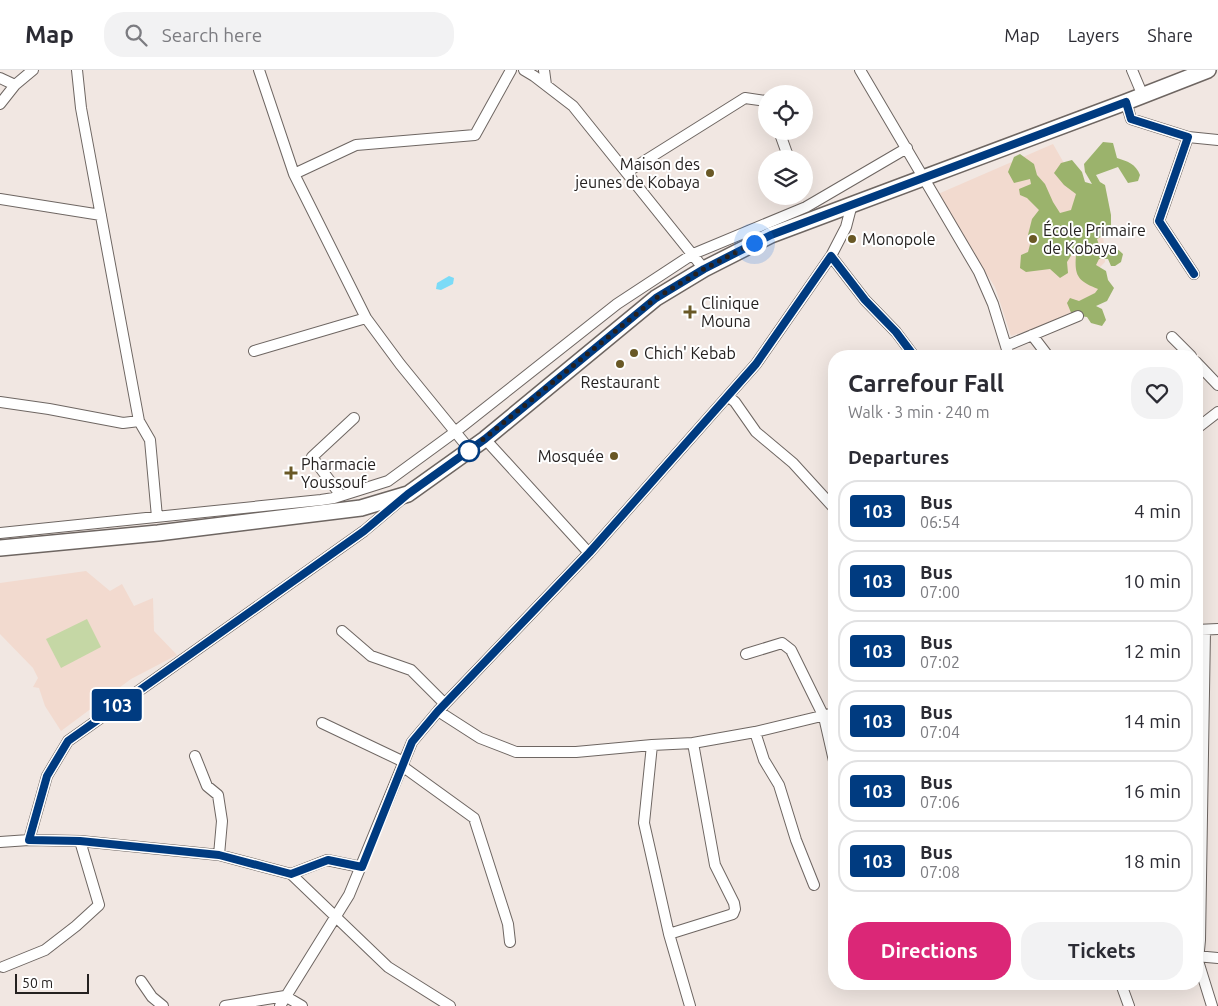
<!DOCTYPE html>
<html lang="en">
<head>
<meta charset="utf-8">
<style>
  :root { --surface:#fff; --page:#f2f2f3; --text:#2b2b33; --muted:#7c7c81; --line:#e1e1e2; --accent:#db2777 }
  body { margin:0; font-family:Ubuntu,sans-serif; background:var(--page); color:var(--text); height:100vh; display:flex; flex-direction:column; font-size:19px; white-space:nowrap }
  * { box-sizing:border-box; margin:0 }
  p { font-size:16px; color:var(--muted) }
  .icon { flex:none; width:28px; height:28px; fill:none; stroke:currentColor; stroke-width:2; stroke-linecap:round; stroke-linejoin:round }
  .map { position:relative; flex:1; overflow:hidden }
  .panel { position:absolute; left:828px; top:280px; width:375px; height:640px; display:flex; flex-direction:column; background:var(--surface); border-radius:20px; box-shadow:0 5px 20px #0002 }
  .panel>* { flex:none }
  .badge { padding:0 10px; border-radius:4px; font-size:18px; line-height:32px }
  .controls { position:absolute; left:758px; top:15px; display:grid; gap:10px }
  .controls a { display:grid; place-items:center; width:55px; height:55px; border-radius:50%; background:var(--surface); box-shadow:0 5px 20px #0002; font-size:25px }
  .scale { position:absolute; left:15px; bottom:12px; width:74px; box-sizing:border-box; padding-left:5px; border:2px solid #252120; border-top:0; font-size:14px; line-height:18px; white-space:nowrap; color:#252120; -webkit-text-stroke:4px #fff; paint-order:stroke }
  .you { position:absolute; width:25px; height:25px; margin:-12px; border:4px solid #fff; border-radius:50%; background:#1a73e8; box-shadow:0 0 0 8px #1a73e833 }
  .map>.badge { position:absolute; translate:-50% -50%; box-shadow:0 0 0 2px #fff }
  h2 { padding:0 20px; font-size:19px; line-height:45px }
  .round { display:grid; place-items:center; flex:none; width:52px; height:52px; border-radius:20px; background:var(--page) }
  .headline { display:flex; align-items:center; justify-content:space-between; height:85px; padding:0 20px }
  h1 { font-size:24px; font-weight:600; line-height:38px }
  .action { display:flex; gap:10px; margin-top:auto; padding:10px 20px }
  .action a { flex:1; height:58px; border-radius:20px; background:var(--accent); color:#fff; font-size:20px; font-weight:600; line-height:58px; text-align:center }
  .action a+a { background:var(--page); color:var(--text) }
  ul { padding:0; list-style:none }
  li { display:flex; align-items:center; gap:15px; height:62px; margin:0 10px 8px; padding:0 10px; border:2px solid var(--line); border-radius:20px }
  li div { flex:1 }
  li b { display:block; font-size:19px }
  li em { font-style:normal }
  li .badge { min-width:55px; font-weight:700; text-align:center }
  header { display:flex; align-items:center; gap:30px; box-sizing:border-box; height:70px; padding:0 25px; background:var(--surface); border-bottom:1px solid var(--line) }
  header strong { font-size:24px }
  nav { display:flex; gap:28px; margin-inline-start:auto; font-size:18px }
  .search { width:350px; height:45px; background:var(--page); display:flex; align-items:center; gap:12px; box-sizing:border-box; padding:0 18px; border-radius:20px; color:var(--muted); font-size:19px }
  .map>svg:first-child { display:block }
  .education { fill:#f2dacf }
  .green { fill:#c5d7a5 }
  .forest { fill:#9bb36c }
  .water { fill:#7bdbf7 }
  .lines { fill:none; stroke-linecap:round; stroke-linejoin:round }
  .minor-casing { stroke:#6e6662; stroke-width:12 }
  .primary-casing { stroke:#6e6662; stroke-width:18 }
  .minor { stroke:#fff; stroke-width:10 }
  .primary { stroke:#fff; stroke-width:15 }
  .line-casing { stroke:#fff; stroke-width:11 }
  .line { stroke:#003b80; stroke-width:8 }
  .walk { stroke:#252120; stroke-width:5; stroke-dasharray:0 9 }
  .poi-dot { fill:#695825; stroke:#fff; stroke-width:2 }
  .stop-dot { fill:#fff; stroke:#003b80; stroke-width:2.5 }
  .labels { text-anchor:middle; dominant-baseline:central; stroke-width:4; stroke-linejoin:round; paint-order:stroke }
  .poi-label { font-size:16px; fill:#252120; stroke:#fff; text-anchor:start }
</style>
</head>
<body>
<header>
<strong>Map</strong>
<div class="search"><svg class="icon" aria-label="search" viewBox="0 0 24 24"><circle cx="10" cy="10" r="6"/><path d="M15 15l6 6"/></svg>Search here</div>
<nav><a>Map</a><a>Layers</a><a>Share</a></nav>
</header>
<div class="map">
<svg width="1218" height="936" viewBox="0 0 1218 936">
  <rect width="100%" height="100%" fill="#f1e7e2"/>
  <path class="education" d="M1053 74 1103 161 1105 192 1097 200 1112 222 1048 254 1011 266 995 217 976 188 938 124Z
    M86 501 110 521 122 514 134 536 153 528 154 561 177 585 131 609 61 661 45 636 39 618 33 617 38 608 33 598 0 564V513Z"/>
  <path class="green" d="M87 549 101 577 61 598 46 569Z"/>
  <path class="forest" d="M1103 72 1113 73 1117 88C1127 91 1136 94 1140 105L1138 111 1128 113 1118 97 1096 105 1100 112 1105 115 1111 145V161L1097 169 1100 178 1113 175 1123 184 1121 192 1115 196H1111L1108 189H1099L1096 195 1106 201 1108 210 1114 218 1107 231 1096 236 1102 239 1106 250 1102 256 1091 253 1087 247 1072 245 1067 233 1070 228 1079 231 1095 223 1098 219C1079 211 1074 207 1076 185L1072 184 1067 192 1068 203 1060 208 1050 199 1026 202 1020 198 1021 185 1028 182 1032 167 1028 165 1032 149 1039 140 1027 128 1020 125 1019 119 1031 114 1030 109 1014 113 1008 102 1014 87 1020 84 1034 94 1037 105 1045 114 1053 132 1060 143 1071 140 1076 124 1064 115 1054 103 1061 93 1072 90 1082 102 1085 112 1092 114 1085 102 1084 94Z"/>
  <path class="water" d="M449 206 454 208 453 214 441 220 436 219 437 213Z"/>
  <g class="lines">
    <g class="minor-casing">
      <path id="minor" d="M77 0 81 38 139 351 150 370 157 447
        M259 0 294 104 366 248 400 294 470 380
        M524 0 534 6 573 36 704 199
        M544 0 546 15
        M860 0 979 202 993 234 1009 286
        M1132 0 1143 26
        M0 8 15 15
        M1126 32 1131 49 1188 67 1218 70
        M0 34 15 15 33 0
        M779 61 789 89
        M1188 67 1159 151 1194 204
        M627 102 745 28 766 31
        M294 104 356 75 475 65 511 0
        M0 129 101 145
        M831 186 865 230 896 262 914 286
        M1032 265 1048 286
        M1172 267 1191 286
        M1006 276 1078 246
        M254 281 366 248
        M1196 292 1218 315
        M728 326 735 332 756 362 793 393 834 438
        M0 332 49 339 123 353 139 351
        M1196 359 1218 342
        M485 369 589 483
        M334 428 339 423 312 387 354 348
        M0 463 321 430 334 428 388 411 455 362 617 234 693 184 806 137 907 78
        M1196 560 1218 559
        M1205 560 1200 870 1198 891 1212 936
        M342 561 371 586 411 600 445 634
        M746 584 782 573 791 580 824 647 834 691
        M438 641 480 668 516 682H576L652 675 693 673 755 662 834 643
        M322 653 404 692
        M755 662 764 690 779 715 796 770 814 815
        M652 675 644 753 669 864 690 936
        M195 686 207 716 218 725 222 751 219 785
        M402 696 474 748 508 854 510 872
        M29 770 47 706 68 671 364 461 403 428
        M0 772 29 770 80 771 219 785 291 804 388 897 450 936
        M291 804 327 790 361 797
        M669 864 733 844 735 839 734 833 715 795 693 673
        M1196 886 1218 888
        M3 897 45 880 76 856 99 835 80 771
        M141 911 152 927 163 936
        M1121 914 1129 936
        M225 936 285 926 302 936
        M280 936 349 825 412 672 438 641 589 483 756 294 831 186 846 157 852 134"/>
    </g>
    <g class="primary-casing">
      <path id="primary" d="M0 478 158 463 361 438 408 424 485 369 656 228 704 199 771 165 1126 32 1208 0"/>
    </g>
    <use href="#minor" class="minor"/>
    <use href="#primary" class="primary"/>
  </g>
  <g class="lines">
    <g class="line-casing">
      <path id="line" d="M914 286 896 262 865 230 831 186 756 294 589 483 438 641 412 672 362 797 328 790 291 804 219 785 80 771 29 770 47 706 68 671 364 461 408 424 485 369 656 228 704 199 771 165 1126 32 1131 49 1188 67 1159 151 1194 204"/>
    </g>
    <use href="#line" class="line"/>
    <path class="walk" d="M469 381 656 228 704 199 754 173"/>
  </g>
  <g class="poi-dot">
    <circle cx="710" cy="103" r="5"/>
    <circle cx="852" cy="169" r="5"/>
    <circle cx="1033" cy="169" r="5"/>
    <path d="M687.5 234.5h5v5h5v5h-5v5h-5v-5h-5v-5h5z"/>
    <circle cx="634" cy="283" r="5"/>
    <circle cx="620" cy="294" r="5"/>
    <circle cx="614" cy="386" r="5"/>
    <path d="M288.5 395.5h5v5h5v5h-5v5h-5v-5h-5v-5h5z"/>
  </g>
  <circle class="stop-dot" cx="469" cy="381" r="10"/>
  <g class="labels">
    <g class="poi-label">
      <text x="700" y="94" text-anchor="end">Maison des<tspan x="700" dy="18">jeunes de Kobaya</tspan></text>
      <text x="1043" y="160">École Primaire<tspan x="1043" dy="18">de Kobaya</tspan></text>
      <text x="862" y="169">Monopole</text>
      <text x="701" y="233">Clinique<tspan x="701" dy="18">Mouna</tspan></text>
      <text x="644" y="283">Chich' Kebab</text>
      <text x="620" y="312" text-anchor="middle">Restaurant</text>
      <text x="604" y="386" text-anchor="end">Mosquée</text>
      <text x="301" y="394">Pharmacie<tspan x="301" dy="18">Youssouf</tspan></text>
    </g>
  </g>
</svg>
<div class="controls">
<a><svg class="icon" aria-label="locate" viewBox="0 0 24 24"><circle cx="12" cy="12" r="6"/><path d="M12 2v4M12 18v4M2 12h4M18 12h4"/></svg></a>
<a><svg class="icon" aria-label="layers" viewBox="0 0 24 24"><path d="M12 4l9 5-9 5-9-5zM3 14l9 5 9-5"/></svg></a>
</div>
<div class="scale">50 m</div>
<div class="you" style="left:754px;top:173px"></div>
<b class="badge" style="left:117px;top:635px;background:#003b80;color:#fff">103</b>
<section class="panel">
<div class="headline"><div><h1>Carrefour Fall</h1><p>Walk · 3 min · 240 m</p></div><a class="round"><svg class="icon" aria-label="heart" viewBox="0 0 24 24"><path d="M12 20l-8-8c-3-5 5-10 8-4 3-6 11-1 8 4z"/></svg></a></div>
<h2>Departures</h2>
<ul>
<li><span class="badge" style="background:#003b80;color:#fff">103</span><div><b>Bus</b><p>06:54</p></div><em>4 min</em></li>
<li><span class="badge" style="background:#003b80;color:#fff">103</span><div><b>Bus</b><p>07:00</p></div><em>10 min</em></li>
<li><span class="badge" style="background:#003b80;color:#fff">103</span><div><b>Bus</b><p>07:02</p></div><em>12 min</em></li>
<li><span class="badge" style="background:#003b80;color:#fff">103</span><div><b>Bus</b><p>07:04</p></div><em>14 min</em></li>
<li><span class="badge" style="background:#003b80;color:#fff">103</span><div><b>Bus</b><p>07:06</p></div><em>16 min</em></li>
<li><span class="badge" style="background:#003b80;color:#fff">103</span><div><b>Bus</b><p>07:08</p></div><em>18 min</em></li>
</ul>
<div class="action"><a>Directions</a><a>Tickets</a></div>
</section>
</div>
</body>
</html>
